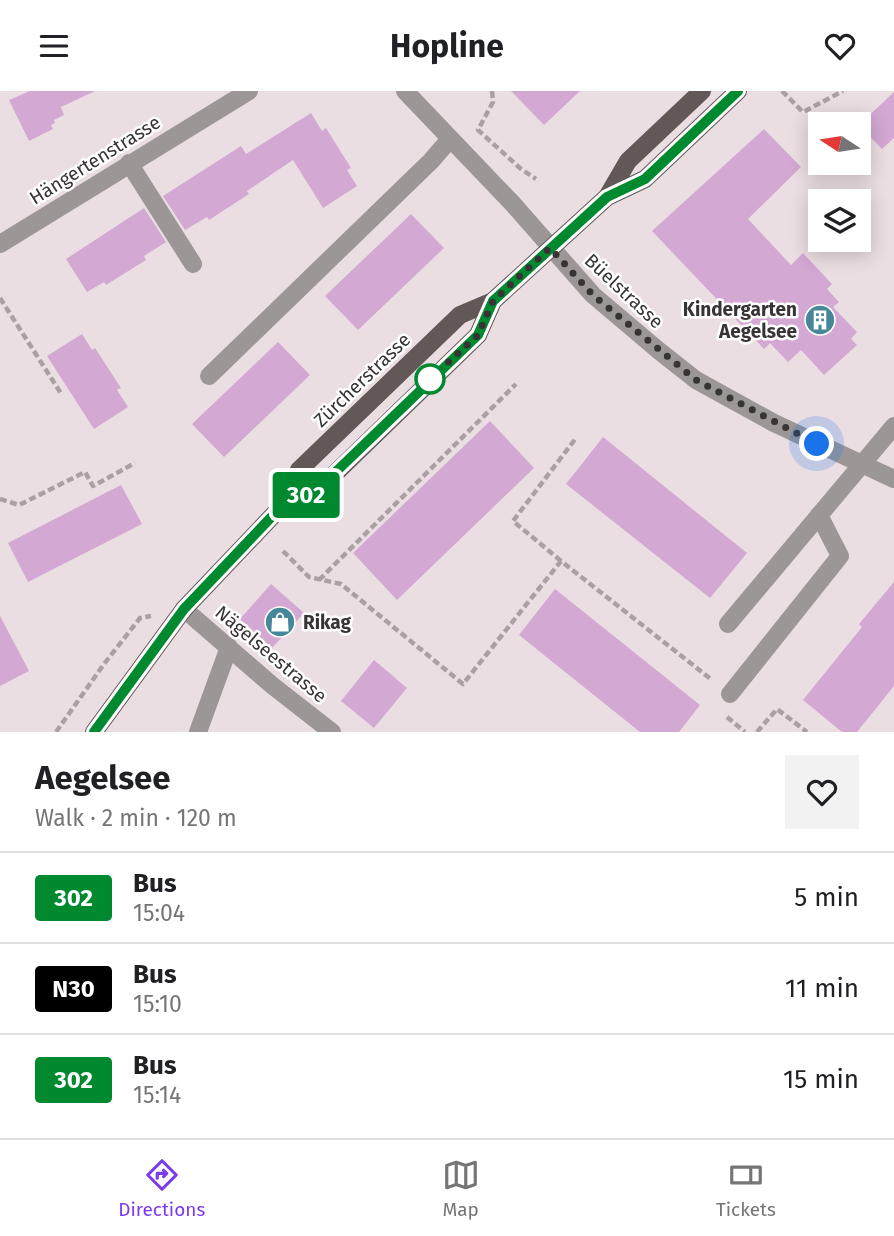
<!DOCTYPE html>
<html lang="en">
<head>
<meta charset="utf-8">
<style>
  :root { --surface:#fff; --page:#f2f2f2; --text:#202124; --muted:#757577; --line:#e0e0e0; --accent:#7c3aed }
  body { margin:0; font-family:"Fira Sans",sans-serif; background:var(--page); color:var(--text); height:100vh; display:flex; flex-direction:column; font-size:26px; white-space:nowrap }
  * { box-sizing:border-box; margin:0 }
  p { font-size:23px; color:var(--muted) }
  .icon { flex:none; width:38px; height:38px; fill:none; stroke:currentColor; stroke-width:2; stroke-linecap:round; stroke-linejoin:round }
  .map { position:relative; height:641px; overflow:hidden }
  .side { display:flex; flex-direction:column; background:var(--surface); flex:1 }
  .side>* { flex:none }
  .badge { padding:0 14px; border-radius:5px; font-size:24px; line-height:46px }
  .needle { width:46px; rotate:282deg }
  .fabs { position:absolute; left:808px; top:21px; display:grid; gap:14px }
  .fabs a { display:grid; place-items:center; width:63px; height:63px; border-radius:0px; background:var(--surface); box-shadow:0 4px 18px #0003; font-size:35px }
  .you { position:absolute; width:35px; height:35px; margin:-18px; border:5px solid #fff; border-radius:50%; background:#1a73e8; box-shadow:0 0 0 10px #1a73e833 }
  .map>.badge { position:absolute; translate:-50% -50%; box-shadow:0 0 0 4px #fff }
  .round { display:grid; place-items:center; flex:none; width:74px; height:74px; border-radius:0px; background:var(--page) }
  .overview { display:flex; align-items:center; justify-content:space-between; height:119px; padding:0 35px }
  h1 { font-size:33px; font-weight:700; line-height:52px }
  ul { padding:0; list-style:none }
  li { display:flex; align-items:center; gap:21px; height:91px; padding:0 35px; border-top:2px solid var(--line) }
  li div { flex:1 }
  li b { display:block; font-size:26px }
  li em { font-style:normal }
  li .badge { min-width:77px; font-weight:700; text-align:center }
  header { display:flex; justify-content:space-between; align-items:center; height:91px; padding:0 35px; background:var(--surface); font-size:32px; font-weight:700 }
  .dock { display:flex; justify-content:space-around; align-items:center; height:98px; border-top:2px solid var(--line); background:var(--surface); font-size:19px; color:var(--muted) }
  .dock a { display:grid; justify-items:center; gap:4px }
  .dock .current { color:var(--accent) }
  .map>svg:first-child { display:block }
  .building { fill:#d3a8d3 }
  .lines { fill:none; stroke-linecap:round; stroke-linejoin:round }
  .path { stroke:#aaa0a4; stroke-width:4.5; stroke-dasharray:7 3.5; stroke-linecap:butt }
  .minor { stroke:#9c9696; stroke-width:18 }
  .major { stroke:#625857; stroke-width:18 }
  .line-casing { stroke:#fff; stroke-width:16 }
  .line { stroke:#00892f; stroke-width:10 }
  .walk { stroke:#383335; stroke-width:7; stroke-dasharray:0 12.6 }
  .stop-dot { fill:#fff; stroke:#00892f; stroke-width:3.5 }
  .labels { text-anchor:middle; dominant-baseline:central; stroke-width:5; stroke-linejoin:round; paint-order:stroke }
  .street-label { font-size:19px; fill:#383335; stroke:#fff }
  .poi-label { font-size:19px; font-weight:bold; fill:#383335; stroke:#fff; text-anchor:end }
</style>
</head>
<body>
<header><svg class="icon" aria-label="menu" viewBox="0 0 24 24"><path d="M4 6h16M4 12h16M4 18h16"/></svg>Hopline<svg class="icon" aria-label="heart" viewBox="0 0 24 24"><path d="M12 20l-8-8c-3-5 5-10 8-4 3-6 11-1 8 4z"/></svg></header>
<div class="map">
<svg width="894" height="641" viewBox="0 0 894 641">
  <rect width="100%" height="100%" fill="#ebdee3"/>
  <path class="building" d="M30 0H95L61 16 64 24 54 29 55 32 51 34 53 38 29 50 9 9Z
    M511 0H580L544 34Z
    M894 1V47L882 58 859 34Z
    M311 22 322 40 326 37 351 77 347 79 357 95 323 117 293 69 247 100 249 103 209 129 207 126 185 139 163 105 241 55 246 63Z
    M764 38 801 76 748 128 791 174 803 162 832 193 827 198 839 211 833 216 857 241 851 248 857 254 824 284 801 259 788 271 770 252 764 258 652 140Z
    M144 117 166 151 144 165 146 169 106 194 104 191 87 201 66 168Z
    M411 123 444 157 358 239 325 205Z
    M82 243 92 259 95 257 121 297 117 299 128 316 94 338 47 265Z
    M278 251 310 284 224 366 192 333Z
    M490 330 534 377 397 509 353 462Z
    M603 346 747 462 710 507 566 393Z
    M121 394 142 433 28 491 8 452Z
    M894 491V595L857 641H842L803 609 862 536 859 533Z
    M271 493 304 522 272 557 240 528Z
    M555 498 700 614 679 641H640L519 544Z
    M0 525 29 580 0 595Z
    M374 569 407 597 374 637 341 610Z"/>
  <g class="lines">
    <path class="path" d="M492 0 493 11 478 39 521 78 536 88
      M782 0 803 21 843 0
      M0 207 62 304
      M0 408 19 414 85 381 93 395 135 372
      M283 460 309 486 341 493 463 593 561 470 712 589
      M561 470 513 430 576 347
      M319 489 516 293
      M727 626 745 641
      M56 641 104 573 140 527 151 525
      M757 641 777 618 807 641"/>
    <path class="minor" d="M405 0 512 112 593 204 658 259 696 289 774 332 894 388
      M129 72 193 173
      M0 153 249 0
      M209 285 431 70 450 48
      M184 518 273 595 332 641
      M728 533 894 335
      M730 603 840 465 819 424
      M198 641 229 556"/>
    <path class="major" d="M607 106 628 70 702 0
      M279 418 319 398 478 244 493 210
      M94 641 184 518 279 418 299 379 460 224 493 210 607 106 645 88 738 0"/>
  </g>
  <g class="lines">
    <g class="line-casing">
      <path id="line" d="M94 641 184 518 279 418 318 398 478 244 493 210 607 106 645 88 738 0"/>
    </g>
    <use href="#line" class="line"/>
    <path class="walk" d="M430 288 478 244 493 210 550 157 593 204 696 289 817 353"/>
  </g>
  <defs>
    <g id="building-disc" transform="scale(1.575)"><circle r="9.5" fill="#46879a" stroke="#fff"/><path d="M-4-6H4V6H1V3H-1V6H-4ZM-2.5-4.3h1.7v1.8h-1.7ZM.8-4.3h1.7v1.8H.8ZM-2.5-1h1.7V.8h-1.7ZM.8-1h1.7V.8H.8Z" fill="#fff"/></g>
    <g id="shop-disc" transform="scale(1.575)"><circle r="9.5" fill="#46879a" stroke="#fff"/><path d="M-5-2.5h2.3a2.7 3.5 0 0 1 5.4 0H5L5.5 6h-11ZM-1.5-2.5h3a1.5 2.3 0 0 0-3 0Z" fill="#fff"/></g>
  </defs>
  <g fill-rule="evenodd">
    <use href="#building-disc" x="820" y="229"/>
    <use href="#shop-disc" x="280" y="531"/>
  </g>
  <circle class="stop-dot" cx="430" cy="288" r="14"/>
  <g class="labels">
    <g class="street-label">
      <text transform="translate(95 69) rotate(-32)">Hängertenstrasse</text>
      <text transform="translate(624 200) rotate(43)">Büelstrasse</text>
      <text transform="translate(362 289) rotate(-44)">Zürcherstrasse</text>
      <text transform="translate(271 563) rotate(40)">Nägelseestrasse</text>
    </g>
    <g class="poi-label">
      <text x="797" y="218">Kindergarten<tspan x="797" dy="22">Aegelsee</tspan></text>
      <text x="303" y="531" text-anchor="start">Rikag</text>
    </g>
  </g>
</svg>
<div class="fabs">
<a><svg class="needle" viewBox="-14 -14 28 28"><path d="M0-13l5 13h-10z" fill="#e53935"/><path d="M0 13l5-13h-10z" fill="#757577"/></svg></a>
<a><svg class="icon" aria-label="layers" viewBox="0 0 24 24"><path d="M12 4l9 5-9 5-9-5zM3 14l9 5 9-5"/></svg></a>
</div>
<div class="you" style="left:817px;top:353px"></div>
<b class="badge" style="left:306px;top:404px;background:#00892f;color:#fff">302</b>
</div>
<section class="side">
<div class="overview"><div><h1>Aegelsee</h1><p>Walk · 2 min · 120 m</p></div><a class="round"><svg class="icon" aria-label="heart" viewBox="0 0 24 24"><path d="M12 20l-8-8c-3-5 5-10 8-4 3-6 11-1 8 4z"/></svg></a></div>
<ul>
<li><span class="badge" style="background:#00892f;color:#fff">302</span><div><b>Bus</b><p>15:04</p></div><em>5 min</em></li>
<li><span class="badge" style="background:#000;color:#fff">N30</span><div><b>Bus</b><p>15:10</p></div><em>11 min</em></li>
<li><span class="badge" style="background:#00892f;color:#fff">302</span><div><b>Bus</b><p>15:14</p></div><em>15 min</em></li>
</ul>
</section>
<nav class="dock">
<a class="current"><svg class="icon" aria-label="directions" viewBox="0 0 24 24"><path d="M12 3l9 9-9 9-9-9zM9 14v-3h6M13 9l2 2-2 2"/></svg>Directions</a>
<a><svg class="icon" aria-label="map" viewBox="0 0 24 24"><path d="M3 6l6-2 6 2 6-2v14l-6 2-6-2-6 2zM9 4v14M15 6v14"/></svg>Map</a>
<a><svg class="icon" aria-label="tickets" viewBox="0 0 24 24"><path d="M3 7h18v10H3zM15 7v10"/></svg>Tickets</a>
</nav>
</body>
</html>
